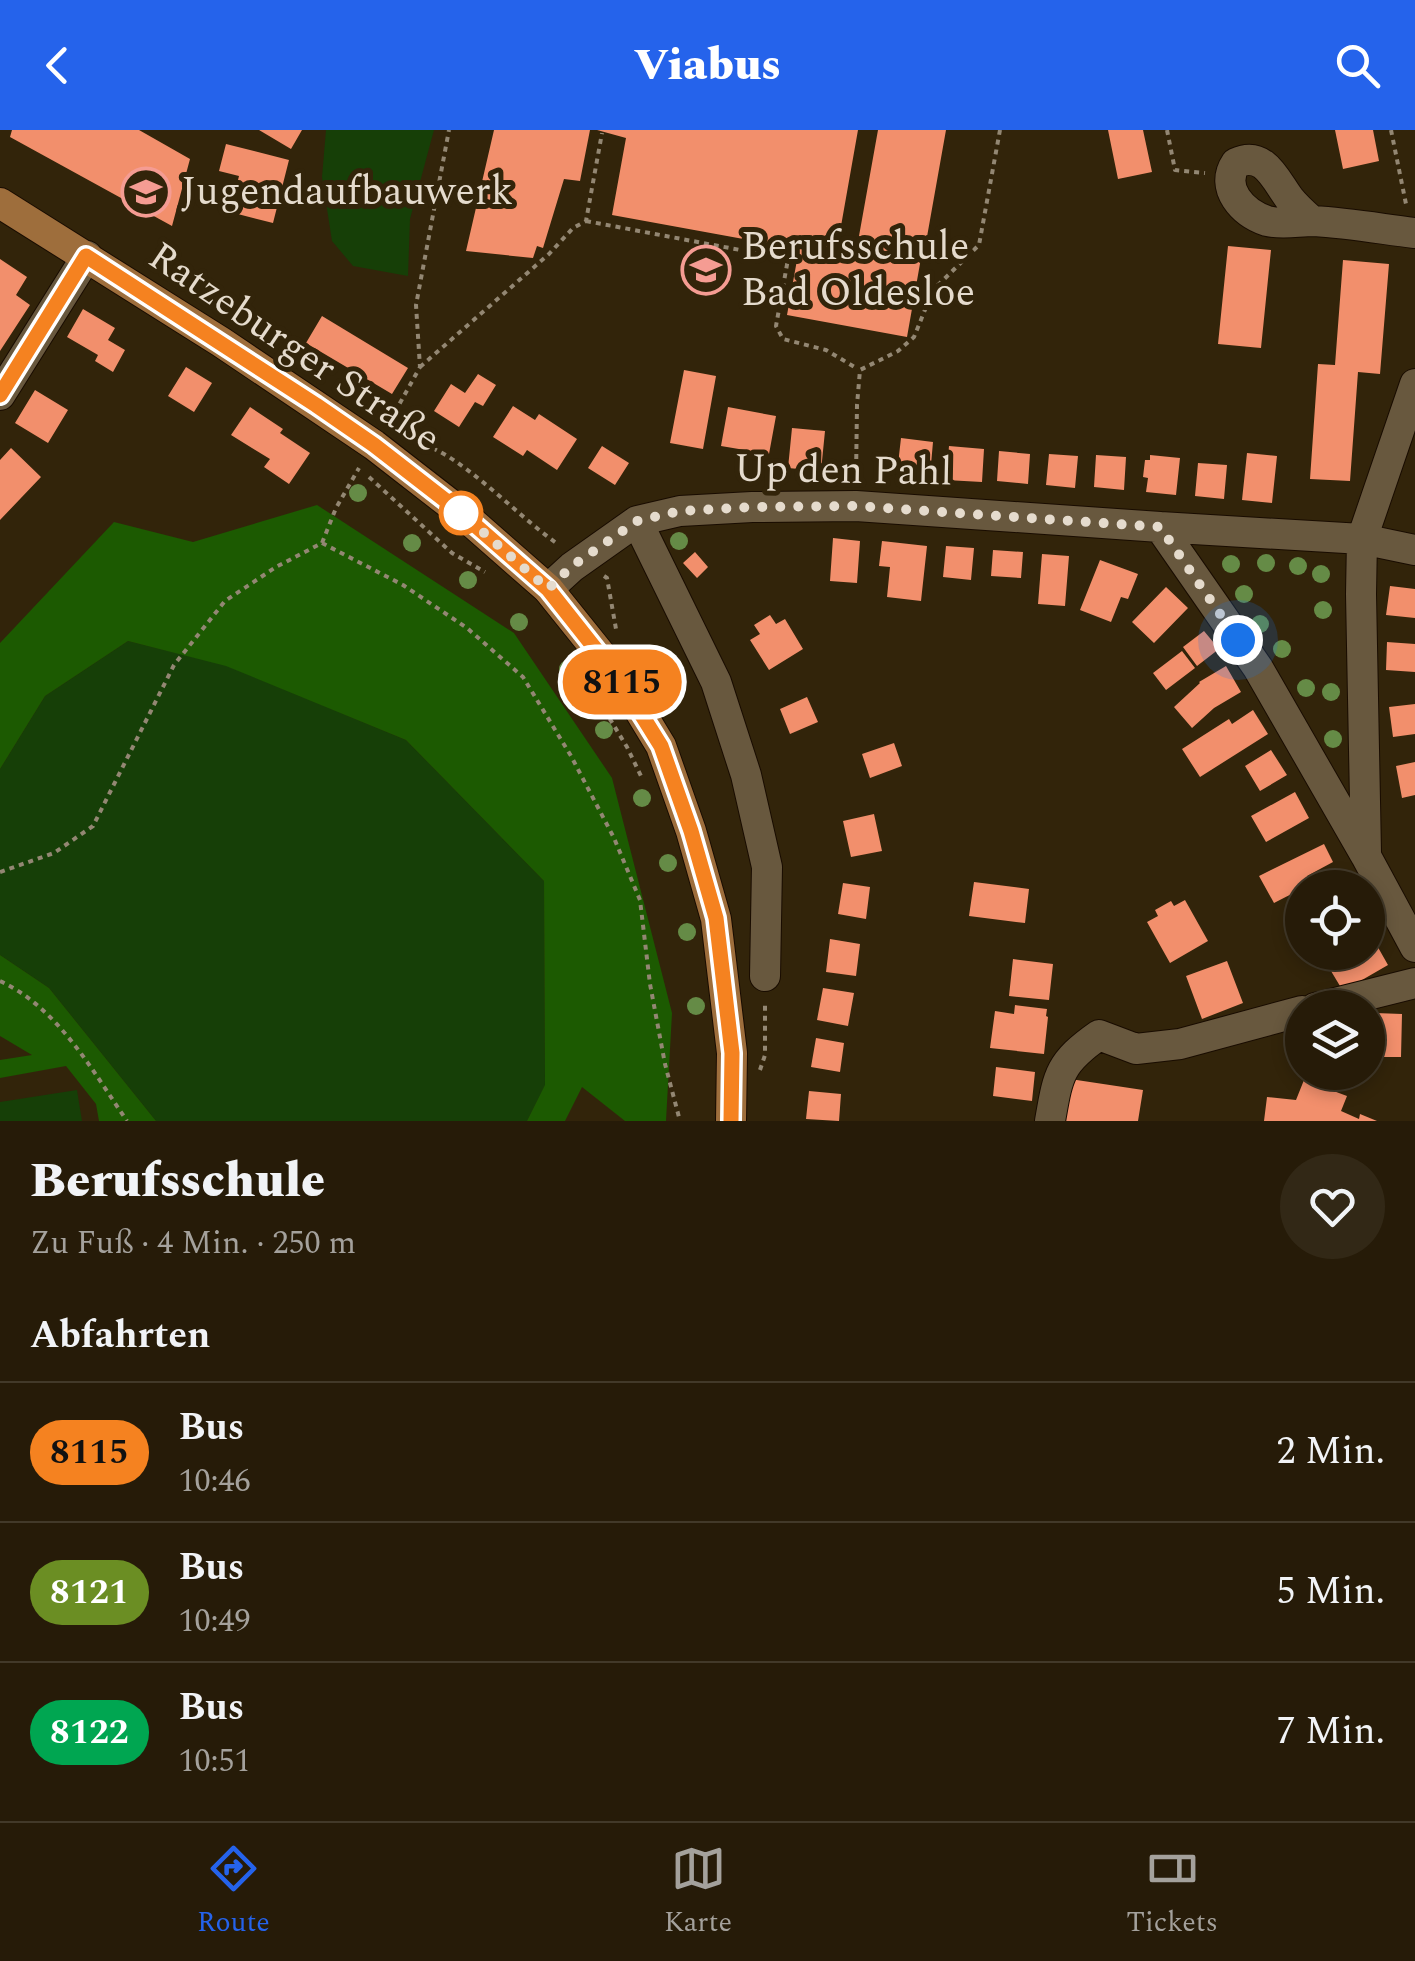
<!DOCTYPE html>
<html lang="de">
<head>
<meta charset="utf-8">
<style>
  :root { --surface:#261b08; --page:#322816; --text:#f1f3f6; --muted:#a4a19c; --line:#423929; --accent:#2563eb }
  body { margin:0; font-family:Spectral,serif; background:var(--page); color:var(--text); height:100vh; display:flex; flex-direction:column; font-size:38px; white-space:nowrap }
  * { box-sizing:border-box; margin:0 }
  p { font-size:32px; color:var(--muted) }
  .icon { flex:none; width:55px; height:55px; fill:none; stroke:currentColor; stroke-width:2; stroke-linecap:round; stroke-linejoin:round }
  .map { position:relative; height:991px; overflow:hidden }
  .panel { display:flex; flex-direction:column; background:var(--surface); flex:1 }
  .panel>* { flex:none }
  .badge { padding:0 20px; border-radius:32px; font-size:35px; line-height:65px }
  .controls { position:absolute; left:1285px; top:740px; display:grid; gap:20px }
  .controls a { display:grid; place-items:center; width:100px; height:100px; border-radius:50%; background:var(--surface); box-shadow:0 5px 15px #0003,0 0 0 2px var(--line); font-size:50px }
  .you { position:absolute; width:50px; height:50px; margin:-25px; border:8px solid #fff; border-radius:50%; background:#1a73e8; box-shadow:0 0 0 15px #1a73e833 }
  .map>.badge { position:absolute; translate:-50% -50%; box-shadow:0 0 0 5px #fff }
  h2 { padding:0 30px; font-size:38px; line-height:90px }
  .round { display:grid; place-items:center; flex:none; width:105px; height:105px; border-radius:52px; background:var(--page) }
  .overview { display:flex; align-items:center; justify-content:space-between; height:170px; padding:0 30px }
  h1 { font-size:48px; font-weight:800; line-height:75px }
  ul { padding:0; list-style:none }
  li { display:flex; align-items:center; gap:30px; height:140px; padding:0 30px; border-top:2px solid var(--line) }
  li div { flex:1 }
  li b { display:block; font-size:38px }
  li em { font-style:normal }
  li .badge { min-width:110px; font-weight:700; text-align:center }
  header { display:flex; justify-content:space-between; align-items:center; height:130px; padding:0 30px; background:var(--accent); color:#fff; font-size:45px; font-weight:800 }
  .tabs { display:flex; justify-content:space-around; align-items:center; height:140px; border-top:2px solid var(--line); background:var(--surface); font-size:28px; color:var(--muted) }
  .tabs a { display:grid; justify-items:center; gap:5px }
  .tabs .selected { color:var(--accent) }
  .map>svg:first-child { display:block }
  .green { fill:#163f07 }
  .forest { fill:#1c5a01 }
  .building { fill:#f28f6c }
  .lines { fill:none; stroke-linecap:round; stroke-linejoin:round }
  .minor-casing { stroke:#190c00; stroke-width:32 }
  .major-casing { stroke:#190c00; stroke-width:32 }
  .path { stroke:#938773; stroke-width:4; stroke-dasharray:5 5; stroke-linecap:butt }
  .minor { stroke:#68583e; stroke-width:30 }
  .major { stroke:#9e6e3c; stroke-width:30 }
  .tree { fill:#658b46 }
  .line-casing { stroke:#fff; stroke-width:22 }
  .line { stroke:#f58220; stroke-width:15 }
  .walk { stroke:#e5dbcd; stroke-width:10; stroke-dasharray:0 18 }
  .stop-dot { fill:#fff; stroke:#f58220; stroke-width:5 }
  .labels { text-anchor:middle; dominant-baseline:central; stroke-width:10; stroke-linejoin:round; paint-order:stroke }
  .poi-label { font-size:40px; fill:#e5dbcd; stroke:#32240a; text-anchor:start }
  .street-label { font-size:40px; fill:#e5dbcd; stroke:#32240a }
</style>
</head>
<body>
<header><svg class="icon" aria-label="back" viewBox="0 0 24 24"><path d="M15 5l-7 7 7 7"/></svg>Viabus<svg class="icon" aria-label="search" viewBox="0 0 24 24"><circle cx="10" cy="10" r="6"/><path d="M15 15l6 6"/></svg></header>
<div class="map">
<svg width="1415" height="991" viewBox="0 0 1415 991">
  <rect width="100%" height="100%" fill="#32240a"/>
  <path class="green" d="M326 0H434L410 89 408 146 353 136 332 111 322 47Z
    M128 511 226 535 406 610 544 751 545 956 527 991H156L49 858 0 825V639L45 566Z
    M77 960 82 991H0V972Z"/>
  <path class="forest" d="M317 375 514 503 612 648 672 883 666 991H625L582 957 565 991H527L545 955 544 751 406 610 226 536 128 511 45 566 0 639V513L114 392 193 412Z
    M0 825 49 858 156 991H99L96 974 66 936 0 948V930L32 925 0 906Z"/>
  <path class="building" d="M12 0H139L190 29 172 96 10 7Z
    M259 0H302L291 19Z
    M494 0H590L580 51 564 49 543 118 537 116 533 128 466 121Z
    M597 0H858L838 113 860 117 862 107 859 106 878 0H946L925 118 892 112 890 122 921 128 907 207 787 185 799 119 612 85 626 8Z
    M1108 0H1143L1152 42 1118 49Z
    M1335 0H1373L1379 31 1343 39Z
    M226 14 289 30 273 93 230 82 239 46 219 41Z
    M1228 116 1271 120 1261 218 1218 214Z
    M0 129 27 147 16 165 30 175 0 221Z
    M1343 130 1389 134 1380 244 1358 242 1350 351 1310 349 1318 234 1335 235Z
    M83 179 115 198 108 210 125 220 113 242 95 231 98 225 67 207Z
    M322 186 408 238 392 264 306 213Z
    M186 237 212 253 194 282 168 266Z
    M684 240 716 246 703 319 670 313Z
    M478 244 496 255 483 276 475 272 459 297 434 281 451 254 465 263Z
    M35 260 68 280 48 313 15 293Z
    M513 276 535 290 539 284 577 309 557 340 527 320 523 326 493 307Z
    M250 277 283 299 280 303 310 323 289 354 264 337 270 329 231 305Z
    M728 277 776 286 769 324 721 316Z
    M792 298 825 301 821 341 788 338Z
    M901 308 933 312 930 346 897 343Z
    M602 316 629 333 615 355 588 338Z
    M949 316 984 319 982 352 946 350Z
    M11 318 41 347 0 390V330Z
    M999 321 1030 324 1028 354 997 351Z
    M1247 323 1277 326 1272 373 1242 370Z
    M1049 324 1078 326 1075 358 1046 355Z
    M1096 325 1126 327 1124 360 1094 357Z
    M1150 325 1180 328 1176 365 1146 362 1148 348 1143 347 1145 330H1150Z
    M1198 333 1227 335 1224 369 1195 366Z
    M833 408 860 411 857 453 830 451Z
    M882 411 927 416 921 471 887 467 890 437 879 436Z
    M946 416 974 418 971 450 943 447Z
    M993 420 1023 422 1021 448 991 446Z
    M695 422 708 437 697 448 683 433Z
    M1042 424 1069 426 1065 476 1038 474Z
    M1100 430 1138 444 1128 469 1121 467 1111 492 1080 480Z
    M1390 456 1415 459V488L1386 485Z
    M1166 457 1188 478 1154 513 1132 492Z
    M770 485 776 494 785 489 803 519 769 540 750 510 760 504 754 495Z
    M1204 501 1219 519 1197 536 1183 517Z
    M1387 512 1415 514V542L1386 540Z
    M1182 521 1195 538 1166 560 1153 543Z
    M1226 536 1241 562 1214 578 1192 598 1174 577 1200 553 1199 552Z
    M807 567 818 592 790 604 780 579Z
    M1415 574V604L1393 607 1389 577Z
    M1253 580 1268 604 1200 647 1182 619 1229 589 1232 594Z
    M894 613 902 636 870 648 862 624Z
    M1271 620 1287 645 1260 661 1245 636Z
    M1415 632V665L1402 668 1396 636Z
    M1295 662 1309 688 1266 712 1251 686Z
    M874 684 882 721 851 727 843 691Z
    M1324 714 1333 732 1307 746 1311 754 1274 773 1259 746Z
    M974 752 1029 759 1025 793 969 786Z
    M843 753 870 757 866 789 838 784Z
    M1185 770 1208 811 1170 833 1147 792 1158 786 1155 780 1171 771 1174 776Z
    M1371 805 1388 835 1343 861 1325 831 1341 822H1368V808Z
    M830 809 860 814 856 846 826 842Z
    M1013 829 1053 834 1049 870 1009 866Z
    M1227 831 1243 873 1202 889 1186 846Z
    M823 858 854 863 848 896 817 890Z
    M1015 875 1047 879 1046 886 1048 887 1044 924 990 918 995 881 1014 884Z
    M1375 883 1402 884 1401 927H1374L1375 915H1368V893H1375Z
    M816 908 844 913 840 942 811 937Z
    M996 937 1035 942 1032 971 993 966Z
    M1070 949 1143 960 1138 991H1066L1064 989Z
    M1304 950 1347 966 1341 981 1359 989 1360 984 1377 991H1264L1267 967 1296 970Z
    M809 961 841 964 839 991 806 989Z"/>
  <g class="lines">
    <g class="minor-casing">
      <path id="minor" d="M1312 91C1304 84 1296 77 1289 68 1275 49 1264 20 1236 33 1219 58 1243 83 1267 91 1283 95 1298 91 1314 91 1348 93 1382 99 1415 103
        M0 265 87 126
        M637 391 716 552 746 645 767 737 765 846
        M1160 397 1362 409 1415 420
        M548 459 572 437 637 391 680 381 752 377 856 376 1160 397 1258 538 1366 726 1415 817
        M1366 723 1361 464 1362 409 1415 254
        M1315 878 1415 853
        M1050 991C1058 945 1059 933 1099 905L1136 919 1180 914 1302 881"/>
    </g>
    <g class="major-casing">
      <path id="major" d="M0 73 221 212 374 315 459 381 548 459 621 550 661 616 691 701 716 789 732 923 731 991"/>
    </g>
    <path class="path" d="M1167 0 1175 40 1205 43
      M1391 0 1406 74
      M586 91 788 129 776 196 783 209 826 220 858 239
      M157 137 182 154
      M420 237 549 124 573 98 586 91 602 3
      M390 291 420 237 416 175 449 0
      M414 310C425 315 438 320 449 327 489 353 521 388 559 415
      M369 347 452 423 485 442
      M856 349 857 275 860 240 898 221 914 207 933 160 979 115 1000 0
      M322 413 403 455 467 498 523 547 571 626 614 708 640 770 650 854 665 934 680 991
      M604 446 607 448 616 499
      M594 563 627 617 641 646
      M0 742 54 723 93 696 174 535 225 471 276 437 322 413 336 378 359 338
      M0 851C58 878 92 940 127 991
      M760 940 765 925V871"/>
    <use href="#minor" class="minor"/>
    <use href="#major" class="major"/>
  </g>
  <g class="tree">
    <circle cx="358" cy="363" r="9"/>
    <circle cx="679" cy="411" r="9"/>
    <circle cx="412" cy="413" r="9"/>
    <circle cx="1266" cy="433" r="9"/>
    <circle cx="1231" cy="434" r="9"/>
    <circle cx="1298" cy="436" r="9"/>
    <circle cx="1321" cy="444" r="9"/>
    <circle cx="468" cy="450" r="9"/>
    <circle cx="1244" cy="464" r="9"/>
    <circle cx="1323" cy="480" r="9"/>
    <circle cx="519" cy="492" r="9"/>
    <circle cx="1260" cy="494" r="9"/>
    <circle cx="1282" cy="519" r="9"/>
    <circle cx="568" cy="539" r="9"/>
    <circle cx="1306" cy="558" r="9"/>
    <circle cx="578" cy="560" r="9"/>
    <circle cx="1331" cy="562" r="9"/>
    <circle cx="604" cy="600" r="9"/>
    <circle cx="1333" cy="609" r="9"/>
    <circle cx="642" cy="668" r="9"/>
    <circle cx="668" cy="733" r="9"/>
    <circle cx="687" cy="802" r="9"/>
    <circle cx="696" cy="876" r="9"/>
  </g>
  <g class="lines">
    <g class="line-casing">
      <path id="line" d="M0 265 86 126 316 275 374 315 459 381 548 459 620 550 661 616 691 701 716 788 732 923 731 991"/>
    </g>
    <use href="#line" class="line"/>
    <path class="walk" d="M461 383 459 381 548 459 572 436 637 391 680 381 752 377 856 376 1160 397 1238 510"/>
  </g>
  <defs>
    <g id="school-ring" transform="scale(2.5)"><circle r="9.5" fill="#32240a" stroke="#f59c93" stroke-width="1.5"/><path d="M0-5L7-2L0 1L-7-2ZM-4 1L0 2.5L4 1V4Q0 6-4 4Z" fill="#f59c93"/></g>
  </defs>
  <g fill-rule="evenodd">
    <use href="#school-ring" x="146" y="62"/>
    <use href="#school-ring" x="706" y="140"/>
  </g>
  <circle class="stop-dot" cx="461" cy="383" r="20"/>
  <g class="labels">
    <g class="poi-label">
      <text x="181" y="62">Jugendaufbauwerk</text>
      <text x="741" y="117">Berufsschule<tspan x="741" dy="46">Bad Oldesloe</tspan></text>
    </g>
    <g class="street-label">
      <text transform="translate(294 218) rotate(34)">Ratzeburger Straße</text>
      <text transform="translate(843 341) rotate(1)">Up den Pahl</text>
    </g>
  </g>
</svg>
<div class="controls">
<a><svg class="icon" aria-label="locate" viewBox="0 0 24 24"><circle cx="12" cy="12" r="6"/><path d="M12 2v4M12 18v4M2 12h4M18 12h4"/></svg></a>
<a><svg class="icon" aria-label="layers" viewBox="0 0 24 24"><path d="M12 4l9 5-9 5-9-5zM3 14l9 5 9-5"/></svg></a>
</div>
<div class="you" style="left:1238px;top:510px"></div>
<b class="badge" style="left:622px;top:552px;background:#f58220;color:#111">8115</b>
</div>
<section class="panel">
<div class="overview"><div><h1>Berufsschule</h1><p>Zu Fuß · 4 Min. · 250 m</p></div><a class="round"><svg class="icon" aria-label="heart" viewBox="0 0 24 24"><path d="M12 20l-8-8c-3-5 5-10 8-4 3-6 11-1 8 4z"/></svg></a></div>
<h2>Abfahrten</h2>
<ul>
<li><span class="badge" style="background:#f58220;color:#111">8115</span><div><b>Bus</b><p>10:46</p></div><em>2 Min.</em></li>
<li><span class="badge" style="background:#6b8e23;color:#fff">8121</span><div><b>Bus</b><p>10:49</p></div><em>5 Min.</em></li>
<li><span class="badge" style="background:#00a651;color:#fff">8122</span><div><b>Bus</b><p>10:51</p></div><em>7 Min.</em></li>
</ul>
</section>
<nav class="tabs">
<a class="selected"><svg class="icon" aria-label="directions" viewBox="0 0 24 24"><path d="M12 3l9 9-9 9-9-9zM9 14v-3h6M13 9l2 2-2 2"/></svg>Route</a>
<a><svg class="icon" aria-label="map" viewBox="0 0 24 24"><path d="M3 6l6-2 6 2 6-2v14l-6 2-6-2-6 2zM9 4v14M15 6v14"/></svg>Karte</a>
<a><svg class="icon" aria-label="tickets" viewBox="0 0 24 24"><path d="M3 7h18v10H3zM15 7v10"/></svg>Tickets</a>
</nav>
</body>
</html>
